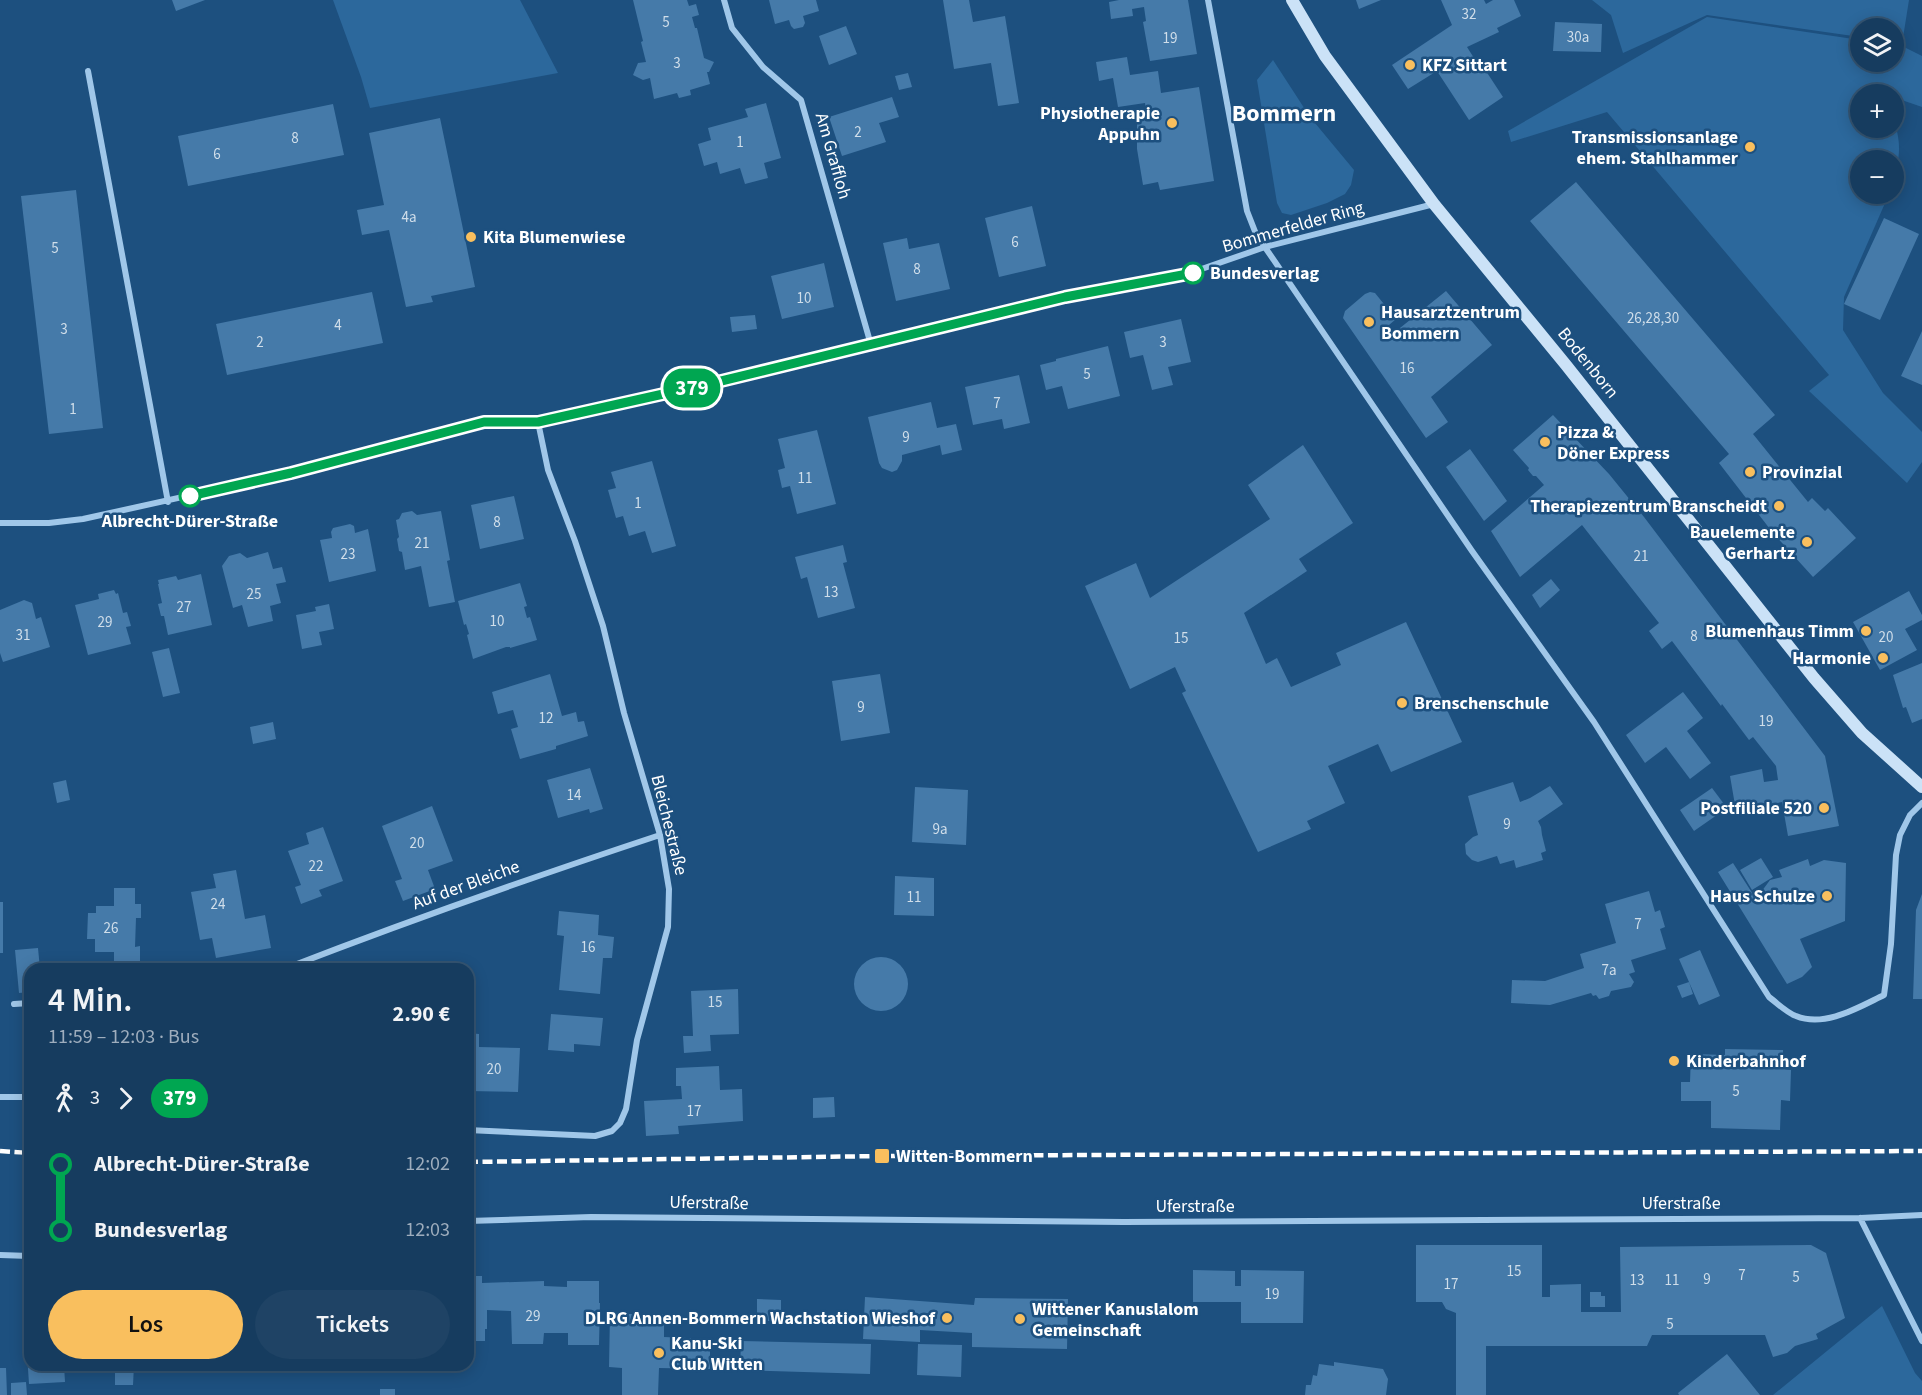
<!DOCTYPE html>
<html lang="de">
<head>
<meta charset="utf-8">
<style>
  :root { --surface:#163c5f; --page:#1f4365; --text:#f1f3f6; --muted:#9eadbd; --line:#355674; --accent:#f9bf5e }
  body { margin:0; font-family:"Source Sans 3",sans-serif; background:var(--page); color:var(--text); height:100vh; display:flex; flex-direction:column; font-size:22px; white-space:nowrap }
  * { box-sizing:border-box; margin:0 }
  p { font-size:20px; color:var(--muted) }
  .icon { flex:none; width:33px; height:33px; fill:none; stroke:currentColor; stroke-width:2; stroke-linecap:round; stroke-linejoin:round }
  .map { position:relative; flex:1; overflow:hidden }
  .details { position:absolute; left:24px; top:963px; width:450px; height:408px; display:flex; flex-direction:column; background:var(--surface); border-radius:18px; box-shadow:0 3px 15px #0003,0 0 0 2px var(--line) }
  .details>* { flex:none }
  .badge { padding:0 12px; border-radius:20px; font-size:21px; line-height:39px }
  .tools { position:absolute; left:1850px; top:18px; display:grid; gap:12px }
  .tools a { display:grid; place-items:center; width:54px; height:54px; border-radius:50%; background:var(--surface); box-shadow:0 3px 15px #0003,0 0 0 2px var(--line); font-size:30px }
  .map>.badge { position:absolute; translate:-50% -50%; box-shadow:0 0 0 3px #fff }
  .legs { display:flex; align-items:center; gap:9px; height:66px; padding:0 24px; font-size:20px }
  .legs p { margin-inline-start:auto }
  .head { display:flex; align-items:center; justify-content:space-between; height:102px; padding:0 24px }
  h1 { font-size:33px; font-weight:600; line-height:45px }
  .button { display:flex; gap:12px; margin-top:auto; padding:12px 24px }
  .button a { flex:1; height:69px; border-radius:36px; background:var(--accent); color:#111; font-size:24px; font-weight:600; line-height:69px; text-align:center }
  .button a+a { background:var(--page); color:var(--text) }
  ul { padding:0 24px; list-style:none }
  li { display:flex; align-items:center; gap:21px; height:66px; font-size:22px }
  li i { display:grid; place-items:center; width:9px; height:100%; margin:0 8px; background:currentColor }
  li i::after { content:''; width:15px; height:15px; margin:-8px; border:4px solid; border-radius:50%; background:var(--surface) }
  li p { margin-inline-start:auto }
  li:first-child i { background:linear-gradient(#0000 50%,currentColor 0) }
  li:last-child i { background:linear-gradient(currentColor 50%,#0000 0) }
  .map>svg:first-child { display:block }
  .green { fill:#2c689c }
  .building { fill:#457aa9 }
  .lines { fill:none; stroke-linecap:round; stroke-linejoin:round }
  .street { stroke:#a0c7e9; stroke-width:6 }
  .secondary { stroke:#cbe2f7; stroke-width:12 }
  .rail { stroke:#fff; stroke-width:4.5; stroke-dasharray:10 4.5; stroke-linecap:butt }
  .line-1-casing { stroke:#fff; stroke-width:14 }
  .line-1 { stroke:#00a651; stroke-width:9 }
  .poi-dot { fill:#f9bf5e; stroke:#1d507f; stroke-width:2 }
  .stop-1-dot { fill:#fff; stroke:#00a651; stroke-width:3 }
  .labels { text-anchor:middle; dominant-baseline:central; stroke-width:5; stroke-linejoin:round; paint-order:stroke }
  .number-label { font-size:15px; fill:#d0deea }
  .poi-label { font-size:18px; font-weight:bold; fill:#fff; stroke:#1d507f; text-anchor:start }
  .street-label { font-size:18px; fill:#fff; stroke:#1d507f }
  .stop-label { font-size:18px; font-weight:bold; fill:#fff; stroke:#1d507f; text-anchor:start }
  .district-label { font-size:24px; font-weight:bold; fill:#fff; stroke:#1d507f }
</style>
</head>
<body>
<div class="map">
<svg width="1922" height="1395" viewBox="0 0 1922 1395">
  <rect width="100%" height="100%" fill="#1d507f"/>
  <path class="green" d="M333 0H520L558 73 370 108 361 77Z
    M1592 0H1909L1902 44 1893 42V28H1860V37L1707 15 1623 53 1611 15Z
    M1707 17 1860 40V62H1893V46L1904 47 1922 56V107L1893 97V94H1860V128H1893V117C1901 142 1901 155 1893 179V160H1860V194H1889L1844 297 1843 330 1883 393 1922 432V462L1907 483 1809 391 1829 375 1607 112 1511 142 1508 131Z
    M1273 60 1310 117 1354 170 1351 185 1345 194 1327 203 1291 215 1282 213 1277 203 1257 80Z
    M1882 1306 1915 1373 1922 1381V1395H1773Z"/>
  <path class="building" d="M172 0H205L176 11Z
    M633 0H687L689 6 696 4 699 15 692 17 695 28H697L704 58 714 62 709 72H707L710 84 690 90 691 95 679 98 677 93 654 99 650 78 643 80 633 75 638 63 646 62 641 42 643 41Z
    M769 0H816L819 11 803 16 805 23 803 27 794 29 791 26 789 20 775 24Z
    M943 0H969L973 22 1005 16 1019 103 998 106 991 63 954 69Z
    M1119 0H1188L1197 54 1150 61 1143 22 1146 21 1144 7 1132 9 1133 16 1111 19 1109 2Z
    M1356 0H1381L1359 9Z
    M1441 0H1484L1486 4 1493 0H1514L1521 16 1497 28 1499 32 1467 47 1479 66 1482 65 1503 97 1469 120 1437 71 1408 89 1392 65 1452 25Z
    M1555 22 1602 24 1601 52 1553 51Z
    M846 26 857 54 829 65 819 36Z
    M1127 57 1130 75 1158 71 1161 93 1199 87 1214 181 1160 190 1158 182 1143 185 1137 149V120L1147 118 1145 103 1118 107 1113 78 1099 81 1096 62Z
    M908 73 912 87 899 90 895 76Z
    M892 97 899 117 879 123 886 142 842 156 829 117Z
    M766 103 781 158 764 163 768 178 745 184 740 168 720 174 717 162 704 166 698 144 711 140 708 128 748 117 745 109Z
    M333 104 344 155 188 186 178 136Z
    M440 118 475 287 431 296 433 302 406 307 389 230 362 235 357 210 384 205 369 133Z
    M1576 182 1775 415 1753 434 1808 502 1812 498 1825 511 1828 508 1856 538 1813 577 1773 533 1719 463 1729 454 1530 221Z
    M76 190 103 428 49 434 21 196Z
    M1032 206 1046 266 999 277 985 218Z
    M1884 218 1919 234 1880 320 1844 304Z
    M907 238 909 249 939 243 950 289 896 301 883 243Z
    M824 263 834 307 782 319 771 276Z
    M1446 291 1492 345 1431 397 1448 422 1426 438 1343 318 1345 311 1365 294 1370 292 1375 293 1396 319 1389 325 1395 332Z
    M372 292 383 343 227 375 216 324Z
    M755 315 757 329 732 332 730 317Z
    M1181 319 1191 362 1168 367 1173 385 1152 390 1143 355 1130 358 1124 332Z
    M1922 331V385L1901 376Z
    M1108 346 1120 396 1068 409 1062 386 1046 390 1040 365 1056 361V359Z
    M1019 375 1030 423 1004 429 1002 419 973 425 965 387Z
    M931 402 937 428 956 424 962 450 942 455 940 445 902 455V461L897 470 892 472 882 468 879 463 868 417Z
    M1553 415 1609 474 1644 517 1825 756 1839 826 1788 836 1782 802 1736 811 1730 776 1762 769 1764 782 1778 780 1776 766 1753 737 1749 740 1722 704 1721 706 1672 641 1662 649 1649 631 1659 623 1582 525 1520 577 1491 531 1544 485 1536 476H1533L1528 470 1529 468 1513 450Z
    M817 430 836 504 797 514 790 486 782 488 778 470 785 468 778 439Z
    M1303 445 1353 523 1299 559 1307 571 1244 613 1266 664 1277 658 1291 687 1341 665 1336 653 1406 622 1462 742 1391 772 1378 744 1328 766 1345 803 1307 821 1311 829 1258 852 1182 693 1186 691 1175 667 1130 689 1085 586 1136 563 1150 598 1270 519 1248 485Z
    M1470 449 1507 501 1484 521 1446 467Z
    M652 461 676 546 652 553 645 531 629 536 623 516 616 518 608 490 616 488 611 472Z
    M514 496 524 539 480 549 471 505Z
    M412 511 417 515 441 511 450 560 447 561 455 602 429 607 421 566 405 570 402 552 399 551 397 539 399 537 396 520 399 519 402 513Z
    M350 524 354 526 355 533 368 529 376 571 329 582 320 540 332 538 331 532 333 528Z
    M843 545 847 562 843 563 855 608 818 618 807 577 801 579 795 557Z
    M268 552 273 569 282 567 286 582 276 584 281 603 270 606 273 621 248 627 242 605 233 608 222 566 229 556 240 553 247 558Z
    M201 574 212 625 168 635 164 616H161L158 604 162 603 158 584H159L158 580 176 576 178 580Z
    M1551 579 1560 590 1540 608 1532 595Z
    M520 583 527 606 524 607 527 618 530 617 537 640 510 648V647H506L473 659 467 635 469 634 466 624 464 625 458 601Z
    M114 590 116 594 118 593 123 613 127 612 131 626 126 627 131 644 88 655 75 605 99 599 98 594Z
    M1909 591 1922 615V620L1905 629 1917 650 1880 670 1853 622Z
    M24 600 32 603 36 619 41 617 50 647 3 662 0 653V610Z
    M329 604 334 629 319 632 322 645 302 649 296 615 316 611 315 607Z
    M169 648 180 693 163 697 152 652Z
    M1922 663V719L1912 723 1906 707 1903 708 1893 675Z
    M550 674 562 716 576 712 578 722 584 721 588 736 556 746V749L520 759 511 729 518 727 513 710 498 714 492 692Z
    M880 674 890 733 841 741 832 681Z
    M1683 692 1703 718 1687 731 1711 763 1690 779 1666 747 1645 763 1626 735Z
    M273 722 276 739 253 744 250 727Z
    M590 768 603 809 590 813 589 809 558 818 547 780Z
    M66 780 70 800 57 803 53 783Z
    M1513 782 1520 802 1530 798 1550 786 1563 804 1538 821 1541 827 1542 835 1546 851 1541 853 1543 860 1516 868 1514 860 1500 864 1497 856 1478 862 1472 860 1466 854 1465 844 1473 837 1478 835 1468 796Z
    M915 787 968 790 966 845 912 842Z
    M1712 788 1727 808 1694 831 1680 810Z
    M432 806 453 861 428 870 435 889 403 901 395 881 402 879 382 826Z
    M323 827 343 881 319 890 322 896 301 904 295 887 301 885 288 851 309 844 306 833Z
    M1761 858 1773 877 1752 890 1740 870Z
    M1808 859 1810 866 1824 860 1846 863 1845 921 1800 939 1812 967 1802 977 1787 984 1718 872 1733 863 1756 899 1770 880 1782 877 1779 870Z
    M236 870 245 919 265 915 271 948 216 958 212 938 200 940 191 892 216 888 213 874Z
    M895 876 934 878V916L894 915Z
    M114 888H135V904H141V918H136L135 947 140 946V964H114V952H95V939H87L88 913H96V906H114Z
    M1649 891 1655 912 1660 910 1665 927 1660 929 1666 949 1631 960 1635 972 1629 974 1634 982 1631 987 1611 991 1609 996 1599 999 1596 995 1593 996 1591 993 1550 1005 1511 1003 1512 980 1545 981 1584 968 1580 954 1616 943 1605 904Z
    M1922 894V999H1913L1916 910Z
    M0 902H3V953H0Z
    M559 911 599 915 598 935 614 937 612 958H603L600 994 559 990 564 936 557 935Z
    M38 948 40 969H30V992L19 993 15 950Z
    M1700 950 1720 996 1699 1005 1679 959Z
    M854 984a27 27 0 1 1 54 0a27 27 0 1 1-54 0Z
    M1689 982 1693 994 1682 998 1677 986Z
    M738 989 739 1034 710 1035 711 1051 684 1053 683 1036H693L691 991Z
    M551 1014 603 1018 600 1046 574 1044V1052L548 1050Z
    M468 1033 479 1034V1047L520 1048 518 1092 468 1091Z
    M1725 1049 1783 1050V1069L1791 1070 1790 1101 1781 1100 1780 1130 1711 1128V1101H1681V1082H1690L1691 1054 1725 1055Z
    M719 1066 720 1090 742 1089 743 1121 678 1126 679 1134 646 1136 644 1101 682 1099 681 1086H676V1068Z
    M834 1097 835 1117 813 1118V1098Z
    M1416 1245H1542V1297H1550V1285L1581 1284V1312H1621L1620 1247 1811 1245 1826 1253 1845 1318 1816 1334 1818 1339 1795 1346 1787 1353 1773 1357 1765 1335H1652L1647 1346H1486V1395H1456V1313L1446 1309 1442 1302H1416Z
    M1193 1270 1235 1271V1286H1241V1270L1304 1271 1303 1323H1241V1302H1193Z
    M468 1276H482V1283L544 1281V1286L567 1287V1281H599V1303H600L599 1345H568V1333H544L543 1344H512L511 1311 487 1310V1329H485V1341H468Z
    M1590 1292H1601V1296H1605V1307H1590Z
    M865 1297 974 1305 975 1298 1068 1299 1067 1349 972 1347V1333L920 1330V1342L863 1339Z
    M757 1299 781 1300V1310H776V1321H757Z
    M610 1314H664V1337L710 1339V1369L659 1368 658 1395H622V1368L609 1367Z
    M26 1339H30V1365H64L65 1382 29 1384Z
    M741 1341 871 1344 870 1374 740 1370Z
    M918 1344 962 1345 961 1377 917 1375Z
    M1727 1354 1760 1395H1679L1678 1393Z
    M1334 1362 1383 1369 1388 1379 1386 1395H1305L1306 1385H1311L1313 1375 1317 1376 1319 1364 1334 1366Z
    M115 1365H134L133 1385H115Z
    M0 1368H6L7 1395H0Z
    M26 1382 27 1395H11V1383Z
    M380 1389H395V1395H380Z"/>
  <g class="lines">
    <path class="street" d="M724 0 732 28 763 67 801 100 871 345
      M1208 0 1247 211 1256 234 1472 551 1594 722 1769 997C1777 1003 1787 1013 1796 1016 1825 1028 1859 1007 1884 995L1891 944 1896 855 1900 835 1910 815 1922 803
      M88 71 168 502
      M0 523H49L83 519 291 473 484 422H538L717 383 1065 297 1193 272 1265 247 1434 204
      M284 969C408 921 533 877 660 835
      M14 1004 30 1003
      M0 1097H30
      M468 1130 595 1136 612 1131 620 1123 626 1109 637 1040 668 927 669 889 660 835 624 713 603 626 575 541 548 470 538 422
      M1860 1218 1922 1341
      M468 1221 591 1217 1124 1222 1860 1218 1922 1215
      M0 1255 30 1256"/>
    <path class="secondary" d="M1292 0 1325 56 1434 204 1566 365 1814 678 1862 733 1922 787"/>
    <path class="rail" d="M0 1151 30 1153
      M468 1162 882 1156 1922 1151"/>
  </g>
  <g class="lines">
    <g class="line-1-casing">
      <path id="line-1" d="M190 496 291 473 484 422H538L717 382 1065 297 1193 273"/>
    </g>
    <use href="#line-1" class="line-1"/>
  </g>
  <g class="poi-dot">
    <circle cx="1410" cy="65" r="6"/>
    <circle cx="1172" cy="123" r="6"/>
    <circle cx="1750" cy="147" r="6"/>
    <circle cx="471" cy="237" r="6"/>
    <circle cx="1369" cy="322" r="6"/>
    <circle cx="1545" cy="442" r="6"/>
    <circle cx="1750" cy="472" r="6"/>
    <circle cx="1779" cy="506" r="6"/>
    <circle cx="1807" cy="542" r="6"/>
    <circle cx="1866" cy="631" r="6"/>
    <circle cx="1883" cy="658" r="6"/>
    <circle cx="1402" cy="703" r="6"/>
    <circle cx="1824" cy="808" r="6"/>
    <circle cx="1827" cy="896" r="6"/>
    <circle cx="1674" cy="1061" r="6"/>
    <rect x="874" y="1148" width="16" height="16" rx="3"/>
    <circle cx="947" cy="1318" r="6"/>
    <circle cx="1020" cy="1319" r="6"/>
    <circle cx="659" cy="1353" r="6"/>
  </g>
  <g class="stop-1-dot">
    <circle cx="1193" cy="273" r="10"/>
    <circle cx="190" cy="496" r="10"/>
  </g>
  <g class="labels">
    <g class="number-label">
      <text x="1469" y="14">32</text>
      <text x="666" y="22">5</text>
      <text x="1578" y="37">30a</text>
      <text x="1170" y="38">19</text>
      <text x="677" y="63">3</text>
      <text x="858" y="132">2</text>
      <text x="295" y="138">8</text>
      <text x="740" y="142">1</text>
      <text x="217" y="154">6</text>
      <text x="409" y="217">4a</text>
      <text x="1015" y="242">6</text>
      <text x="55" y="248">5</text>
      <text x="917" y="269">8</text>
      <text x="804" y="298">10</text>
      <text x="1653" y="318">26,28,30</text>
      <text x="338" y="325">4</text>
      <text x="64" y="329">3</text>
      <text x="260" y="342">2</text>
      <text x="1163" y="342">3</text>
      <text x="1407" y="368">16</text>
      <text x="1087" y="374">5</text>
      <text x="997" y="403">7</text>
      <text x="73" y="409">1</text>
      <text x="906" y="437">9</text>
      <text x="805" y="478">11</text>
      <text x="638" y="503">1</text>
      <text x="497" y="522">8</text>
      <text x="422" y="543">21</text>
      <text x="348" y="554">23</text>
      <text x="1641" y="556">21</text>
      <text x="831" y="592">13</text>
      <text x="254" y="594">25</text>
      <text x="184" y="607">27</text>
      <text x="497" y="621">10</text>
      <text x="105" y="622">29</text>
      <text x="23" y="635">31</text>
      <text x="1694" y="636">8</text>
      <text x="1886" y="637">20</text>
      <text x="1181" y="638">15</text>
      <text x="861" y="707">9</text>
      <text x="546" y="718">12</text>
      <text x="1766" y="721">19</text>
      <text x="574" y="795">14</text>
      <text x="1507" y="824">9</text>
      <text x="940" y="829">9a</text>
      <text x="417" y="843">20</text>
      <text x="316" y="866">22</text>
      <text x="914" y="897">11</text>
      <text x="218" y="904">24</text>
      <text x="1638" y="924">7</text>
      <text x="111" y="928">26</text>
      <text x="588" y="947">16</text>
      <text x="1609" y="970">7a</text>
      <text x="715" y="1002">15</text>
      <text x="494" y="1069">20</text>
      <text x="1736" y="1091">5</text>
      <text x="694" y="1111">17</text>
      <text x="1514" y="1271">15</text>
      <text x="1742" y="1275">7</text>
      <text x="1796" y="1277">5</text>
      <text x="1707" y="1279">9</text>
      <text x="1637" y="1280">13</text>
      <text x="1672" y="1280">11</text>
      <text x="1451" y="1284">17</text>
      <text x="1272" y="1294">19</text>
      <text x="533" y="1316">29</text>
      <text x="1670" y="1324">5</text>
    </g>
    <g class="poi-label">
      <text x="1422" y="65">KFZ Sittart</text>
      <text x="1160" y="113" text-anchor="end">Physiotherapie<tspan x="1160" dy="21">Appuhn</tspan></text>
      <text x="1738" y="137" text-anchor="end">Transmissionsanlage<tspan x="1738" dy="21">ehem. Stahlhammer</tspan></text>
      <text x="483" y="237">Kita Blumenwiese</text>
      <text x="1381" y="312">Hausarztzentrum<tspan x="1381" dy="21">Bommern</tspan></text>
      <text x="1557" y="432">Pizza &amp;<tspan x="1557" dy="21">Döner Express</tspan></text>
      <text x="1762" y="472">Provinzial</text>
      <text x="1767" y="506" text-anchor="end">Therapiezentrum Branscheidt</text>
      <text x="1795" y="532" text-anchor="end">Bauelemente<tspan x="1795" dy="21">Gerhartz</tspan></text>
      <text x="1854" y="631" text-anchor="end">Blumenhaus Timm</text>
      <text x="1871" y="658" text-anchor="end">Harmonie</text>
      <text x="1414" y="703">Brenschenschule</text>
      <text x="1812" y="808" text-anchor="end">Postfiliale 520</text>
      <text x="1815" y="896" text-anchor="end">Haus Schulze</text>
      <text x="1686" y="1061">Kinderbahnhof</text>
      <text x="896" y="1156">Witten-Bommern</text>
      <text x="1032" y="1309">Wittener Kanuslalom<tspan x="1032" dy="21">Gemeinschaft</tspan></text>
      <text x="935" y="1318" text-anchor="end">DLRG Annen-Bommern Wachstation Wieshof</text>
      <text x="671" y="1343">Kanu-Ski<tspan x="671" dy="21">Club Witten</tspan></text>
    </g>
    <g class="street-label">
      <text transform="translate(833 156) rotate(74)">Am Graffloh</text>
      <text transform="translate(1293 227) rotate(-16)">Bommerfelder Ring</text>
      <text transform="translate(1588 363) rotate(51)">Bodenborn</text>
      <text transform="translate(669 825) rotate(76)">Bleichestraße</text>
      <text transform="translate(466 885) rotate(-20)">Auf der Bleiche</text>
      <text transform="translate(709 1203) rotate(1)">Uferstraße</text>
      <text x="1681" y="1203">Uferstraße</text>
      <text x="1195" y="1206">Uferstraße</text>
    </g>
    <g class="stop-label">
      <text x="1210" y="273">Bundesverlag</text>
      <text x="190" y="521" text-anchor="middle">Albrecht-Dürer-Straße</text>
    </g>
    <g class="district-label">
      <text x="1284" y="113">Bommern</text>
    </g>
  </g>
</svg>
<div class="tools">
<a><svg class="icon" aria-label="layers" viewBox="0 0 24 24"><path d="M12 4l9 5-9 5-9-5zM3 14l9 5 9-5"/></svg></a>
<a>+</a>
<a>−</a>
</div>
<b class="badge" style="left:692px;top:388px;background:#00a651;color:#fff">379</b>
<section class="details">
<div class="head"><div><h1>4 Min.</h1><p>11:59 – 12:03 · Bus</p></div><b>2.90 €</b></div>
<div class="legs"><svg class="icon" aria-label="walk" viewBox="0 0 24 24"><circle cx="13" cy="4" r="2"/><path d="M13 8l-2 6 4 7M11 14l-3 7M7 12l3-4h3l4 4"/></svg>3<svg class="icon" aria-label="forward" viewBox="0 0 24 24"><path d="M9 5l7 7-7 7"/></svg><b class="badge" style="background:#00a651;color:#fff">379</b></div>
<ul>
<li><i style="color:#00a651"></i><b>Albrecht-Dürer-Straße</b><p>12:02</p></li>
<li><i style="color:#00a651"></i><b>Bundesverlag</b><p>12:03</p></li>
</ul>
<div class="button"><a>Los</a><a>Tickets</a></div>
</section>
</div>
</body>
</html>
